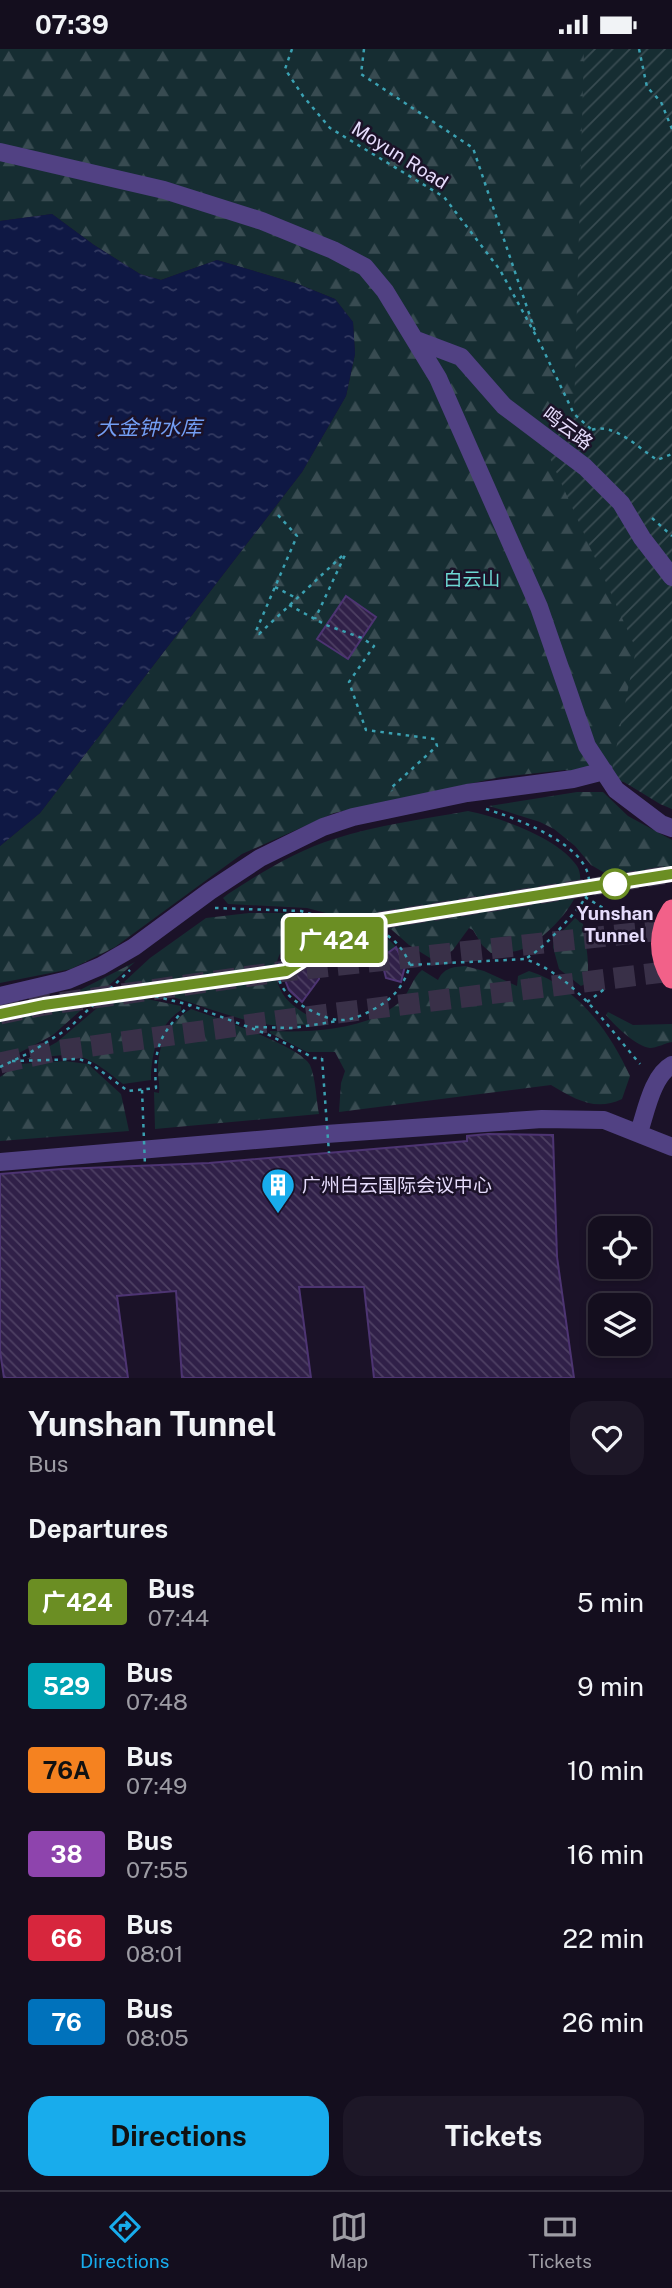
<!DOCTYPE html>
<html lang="en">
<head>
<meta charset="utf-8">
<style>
  :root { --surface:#140e1e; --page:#1d1727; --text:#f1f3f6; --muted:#9d9ca4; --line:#332e3c; --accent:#18acec }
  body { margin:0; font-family:"Public Sans","Noto Sans SC",sans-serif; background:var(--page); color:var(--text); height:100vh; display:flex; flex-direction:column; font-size:26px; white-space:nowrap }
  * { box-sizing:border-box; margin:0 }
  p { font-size:23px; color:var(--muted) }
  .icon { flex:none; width:38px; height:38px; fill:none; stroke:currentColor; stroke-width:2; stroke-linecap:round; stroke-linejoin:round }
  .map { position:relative; height:1329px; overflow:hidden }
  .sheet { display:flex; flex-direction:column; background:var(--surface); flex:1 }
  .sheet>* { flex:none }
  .badge { padding:0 14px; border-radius:5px; font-size:24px; line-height:46px }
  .buttons { position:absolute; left:588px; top:1167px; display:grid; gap:14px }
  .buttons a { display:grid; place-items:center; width:63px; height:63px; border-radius:14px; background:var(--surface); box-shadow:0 4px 10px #0003,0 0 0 2px var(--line); font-size:35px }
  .map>.badge { position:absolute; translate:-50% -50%; box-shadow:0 0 0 4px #fff }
  h2 { padding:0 28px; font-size:26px; line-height:63px }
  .round { display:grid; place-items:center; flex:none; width:74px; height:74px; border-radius:21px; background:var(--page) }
  .headline { display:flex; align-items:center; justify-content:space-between; height:119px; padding:0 28px }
  h1 { font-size:33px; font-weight:700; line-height:52px }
  .primary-button { display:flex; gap:14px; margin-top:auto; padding:14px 28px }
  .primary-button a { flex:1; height:80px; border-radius:21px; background:var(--accent); color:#111; font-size:28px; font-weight:700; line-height:80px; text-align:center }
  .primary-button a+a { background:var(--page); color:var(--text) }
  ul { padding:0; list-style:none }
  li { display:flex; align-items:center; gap:21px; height:84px; padding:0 28px }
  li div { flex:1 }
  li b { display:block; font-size:26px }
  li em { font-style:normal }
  li .badge { min-width:77px; font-weight:700; text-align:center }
  .status { display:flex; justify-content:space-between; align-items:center; height:49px; padding:0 35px; background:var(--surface); direction:ltr }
  .status svg { height:19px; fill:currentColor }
  .menu { display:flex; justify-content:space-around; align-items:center; height:98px; border-top:2px solid var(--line); background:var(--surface); font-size:19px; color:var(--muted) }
  .menu a { display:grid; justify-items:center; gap:4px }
  .menu .on { color:var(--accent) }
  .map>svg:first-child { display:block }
  .forest { fill:url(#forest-firs) }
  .garden { fill:url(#garden-furrows) }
  .water { fill:url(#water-ripples) }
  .building { fill:url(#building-back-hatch); stroke:#4d3472; stroke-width:2 }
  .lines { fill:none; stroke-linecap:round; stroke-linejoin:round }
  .major-tunnel { stroke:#393048; stroke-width:18; stroke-dasharray:18 9; stroke-linecap:butt }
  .highway-tunnel { stroke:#393048; stroke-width:21; stroke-dasharray:21 10; stroke-linecap:butt }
  .path { stroke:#3ba1b2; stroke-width:2.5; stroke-dasharray:3.5 5; stroke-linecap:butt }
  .minor { stroke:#514183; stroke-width:18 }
  .highway { stroke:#f26189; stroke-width:21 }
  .path-bridge { stroke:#3ba1b2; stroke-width:2.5; stroke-dasharray:3.5 5; stroke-linecap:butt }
  .line-casing { stroke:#fff; stroke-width:16 }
  .line { stroke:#6b8e23; stroke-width:10 }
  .stop-dot { fill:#fff; stroke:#6b8e23; stroke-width:3.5 }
  .labels { text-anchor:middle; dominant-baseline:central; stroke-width:5; stroke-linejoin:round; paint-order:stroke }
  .street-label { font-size:19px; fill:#e6dcfc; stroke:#1b1228 }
  .park-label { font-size:19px; fill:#6dd8d3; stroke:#1b1228 }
  .stop-label { font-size:19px; font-weight:bold; fill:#e6dcfc; stroke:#1b1228 }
  .poi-label { font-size:19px; fill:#e6dcfc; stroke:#1b1228; text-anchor:start }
  .water-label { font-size:21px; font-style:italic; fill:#739ef4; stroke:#1b1228 }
</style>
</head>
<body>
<div class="status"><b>07:39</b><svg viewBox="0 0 49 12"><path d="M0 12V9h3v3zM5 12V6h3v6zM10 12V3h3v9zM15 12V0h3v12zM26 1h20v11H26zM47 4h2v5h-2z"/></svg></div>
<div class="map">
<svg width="672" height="1329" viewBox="0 0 672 1329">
  <defs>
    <pattern id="forest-firs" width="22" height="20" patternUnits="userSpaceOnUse" patternTransform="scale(1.75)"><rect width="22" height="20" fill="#162d32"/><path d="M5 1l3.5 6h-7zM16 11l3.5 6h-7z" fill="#384b51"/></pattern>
    <pattern id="garden-furrows" width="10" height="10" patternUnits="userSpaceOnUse" patternTransform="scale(1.75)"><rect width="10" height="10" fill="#162d32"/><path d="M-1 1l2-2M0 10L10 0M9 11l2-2" fill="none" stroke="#384b51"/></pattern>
    <pattern id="water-ripples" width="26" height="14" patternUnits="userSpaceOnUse" patternTransform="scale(1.75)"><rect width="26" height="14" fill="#0f1844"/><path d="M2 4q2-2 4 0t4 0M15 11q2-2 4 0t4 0" fill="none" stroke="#323960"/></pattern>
    <pattern id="building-back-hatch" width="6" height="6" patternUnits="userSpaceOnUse" patternTransform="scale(1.75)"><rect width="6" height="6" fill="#302048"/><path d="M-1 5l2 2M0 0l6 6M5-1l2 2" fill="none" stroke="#4e4063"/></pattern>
  </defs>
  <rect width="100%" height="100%" fill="#1b1228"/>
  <path class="forest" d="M0 0H672V760L624 733 565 721 501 728 334 764 242 805 115 898 71 920 0 934V797L40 764 302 423 346 347 355 305 353 273 335 250 298 235 217 211 161 231 140 225 94 196 52 165 0 172Z
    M577 743H603L628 767 672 791V826L627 829 610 827 591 816 575 797 554 780 540 773 489 757Z
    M468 762C499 768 559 789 577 817 593 844 545 890 523 900 512 904 501 904 491 904L482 896 473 881 469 879 453 901 445 907 430 909 409 896 392 881 365 870 341 868 307 859 228 855 223 849 228 845C262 823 296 802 334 790 378 776 424 770 468 762Z
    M249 864H285L325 872C313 877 301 880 291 890 270 909 271 939 294 957 302 963 309 968 318 969L319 973C269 986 223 963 176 949 159 944 137 944 124 933L150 909 206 869Z
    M575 869 583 875C585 893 592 919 585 935L581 937 559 920 553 898 554 891Z
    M341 880C362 880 382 881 396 898L381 909 365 891 341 888Z
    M135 913 53 986 0 1014V961L46 952 74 944Z
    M465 917 484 922 517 937 518 927 529 922C577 937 610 983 630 1027L622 1050C595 1063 575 1050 551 1036L339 1063 341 1034 345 1022 335 1003H307L270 984V982C311 984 369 981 401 952 410 943 412 929 422 921L438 931C444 919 452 918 465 917Z
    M127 946 181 957V961C158 976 151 1005 151 1031L123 1035C81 1001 79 1004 27 1010L57 993 103 954Z
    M191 960C214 968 301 997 310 1016 316 1030 316 1050 319 1065L155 1080 154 1043 159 1044C160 1036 158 1030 158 1022 157 997 169 972 191 960Z
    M608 963 633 976 672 975V993C666 994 656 999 650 999 637 998 614 976 606 966Z
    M65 1012 88 1015 121 1045 129 1082 0 1092V1028L18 1015Z"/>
  <path class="garden" d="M584 0H672V760L660 755 611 725 636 600 540 387 574 364Z"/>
  <path class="water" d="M52 165 94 196 140 225 161 231 217 211 298 235 335 250 353 273 355 305 346 347 302 423 40 764 0 797V172Z"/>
  <path class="building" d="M346 547 376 568 348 610 317 590Z
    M297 895 319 921V930L302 953 289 941 283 926 287 908Z
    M396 898 405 917 401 933 386 929 381 909Z
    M488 1085 553 1086 557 1208 574 1329H374L364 1238H299L311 1329H182L176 1242 117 1247 128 1329H4L0 1302V1125L62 1120 209 1114 467 1092V1087Z"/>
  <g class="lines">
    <path class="major-tunnel" d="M286 922 358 875 672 825"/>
    <path class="highway-tunnel" d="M0 965 44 956 286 922 672 880
      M0 1014 55 1002 297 969 672 922"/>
    <path class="path" d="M292 0 285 20 303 47 330 79 444 148 500 221 540 294 574 365 591 380
      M364 0 361 25 473 99 536 285
      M639 0 647 38 661 53 672 80
      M578 390C604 363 633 395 657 411L672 405
      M278 466 297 487 256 582 259 585 344 505 345 506 315 570
      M652 469 672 487
      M275 538 296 549
      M289 556 326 576 362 589 374 597 349 633 366 681 435 690 437 697 391 739 392 742
      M486 760C515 769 588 795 589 832 590 848 576 862 566 873 553 887 541 901 525 910
      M585 848 603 859
      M215 859 301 862 339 874
      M339 874C372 874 398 885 410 916 404 937 393 950 374 960 365 965 355 970 344 971 332 972 319 966 308 960 247 927 291 884 339 874Z
      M410 916 525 910C575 927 607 977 640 1015
      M105 945 134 942 190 956 267 985 314 1009H322
      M587 953 606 939
      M255 978 293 979 338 972
      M12 1012 79 1010 90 1014 128 1042 156 1039C153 999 160 983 190 956
      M0 1018 31 1003 69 979 130 921"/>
    <path class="minor" d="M0 103 164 141 262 172 333 201 365 218 385 242 438 329 539 558 587 697 616 741 661 775 672 779
      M416 291 461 308 504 357 585 418 621 454 642 489 672 528
      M0 947 68 931 101 917 134 898 210 842 260 809 323 778 353 768 467 744 573 730 604 722
      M639 1083C646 1063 652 1027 672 1016
      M0 1113 326 1085 542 1070 604 1071 672 1098"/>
    <path class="highway" d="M672 861C658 882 658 907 672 929"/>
    <path class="path-bridge" d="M322 1009 329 1104
      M142 1041 145 1117"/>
  </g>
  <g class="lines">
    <g class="line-casing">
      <path id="line" d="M0 965 44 956 286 922 358 875 672 825"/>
    </g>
    <use href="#line" class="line"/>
  </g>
  <defs>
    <g id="building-pin" transform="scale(1.75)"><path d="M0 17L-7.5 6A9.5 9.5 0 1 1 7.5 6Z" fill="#18acec" stroke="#1b1228"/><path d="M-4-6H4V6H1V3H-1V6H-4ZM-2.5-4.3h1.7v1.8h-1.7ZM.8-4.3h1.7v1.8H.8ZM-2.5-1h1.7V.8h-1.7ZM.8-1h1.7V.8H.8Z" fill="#fff"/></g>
  </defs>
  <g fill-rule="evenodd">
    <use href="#building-pin" x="278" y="1136"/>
  </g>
  <circle class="stop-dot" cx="615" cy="835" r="14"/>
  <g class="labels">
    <g class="street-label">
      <text transform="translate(400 106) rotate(32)">Moyun Road</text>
      <text transform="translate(568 379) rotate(37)">鸣云路</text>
    </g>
    <g class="park-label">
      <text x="472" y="530">白云山</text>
    </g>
    <g class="stop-label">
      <text x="615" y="864">Yunshan<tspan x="615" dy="22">Tunnel</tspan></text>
    </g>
    <g class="poi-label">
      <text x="302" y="1136">广州白云国际会议中心</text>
    </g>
    <g class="water-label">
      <text x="149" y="378">大金钟水库</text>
    </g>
  </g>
</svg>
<div class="buttons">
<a><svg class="icon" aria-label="locate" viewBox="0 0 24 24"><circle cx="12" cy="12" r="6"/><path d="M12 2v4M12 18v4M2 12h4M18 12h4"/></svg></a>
<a><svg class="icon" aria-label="layers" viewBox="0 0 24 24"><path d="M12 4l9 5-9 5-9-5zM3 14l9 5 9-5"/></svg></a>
</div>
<b class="badge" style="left:334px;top:891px;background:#6b8e23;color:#fff">广424</b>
</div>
<section class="sheet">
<div class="headline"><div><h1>Yunshan Tunnel</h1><p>Bus</p></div><a class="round"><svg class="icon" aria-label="heart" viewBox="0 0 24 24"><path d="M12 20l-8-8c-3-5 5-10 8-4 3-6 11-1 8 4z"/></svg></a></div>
<h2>Departures</h2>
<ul>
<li><span class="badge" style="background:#6b8e23;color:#fff">广424</span><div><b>Bus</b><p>07:44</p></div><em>5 min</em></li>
<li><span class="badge" style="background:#00a3b4;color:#fff">529</span><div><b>Bus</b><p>07:48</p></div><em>9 min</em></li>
<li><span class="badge" style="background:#f58220;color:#111">76A</span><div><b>Bus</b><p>07:49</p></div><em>10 min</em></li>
<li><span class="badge" style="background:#8e44ad;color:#fff">38</span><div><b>Bus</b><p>07:55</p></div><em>16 min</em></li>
<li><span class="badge" style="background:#d7263d;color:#fff">66</span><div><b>Bus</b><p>08:01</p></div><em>22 min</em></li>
<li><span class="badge" style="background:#0072bc;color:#fff">76</span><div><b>Bus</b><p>08:05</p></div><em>26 min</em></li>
</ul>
<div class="primary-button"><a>Directions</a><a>Tickets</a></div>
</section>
<nav class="menu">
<a class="on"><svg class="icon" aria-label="directions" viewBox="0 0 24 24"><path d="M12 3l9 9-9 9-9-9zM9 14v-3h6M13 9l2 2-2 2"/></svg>Directions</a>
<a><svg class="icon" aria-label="map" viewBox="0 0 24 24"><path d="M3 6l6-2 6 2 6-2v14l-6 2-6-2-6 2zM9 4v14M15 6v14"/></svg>Map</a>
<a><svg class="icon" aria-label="tickets" viewBox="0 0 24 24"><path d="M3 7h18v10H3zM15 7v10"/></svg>Tickets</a>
</nav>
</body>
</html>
